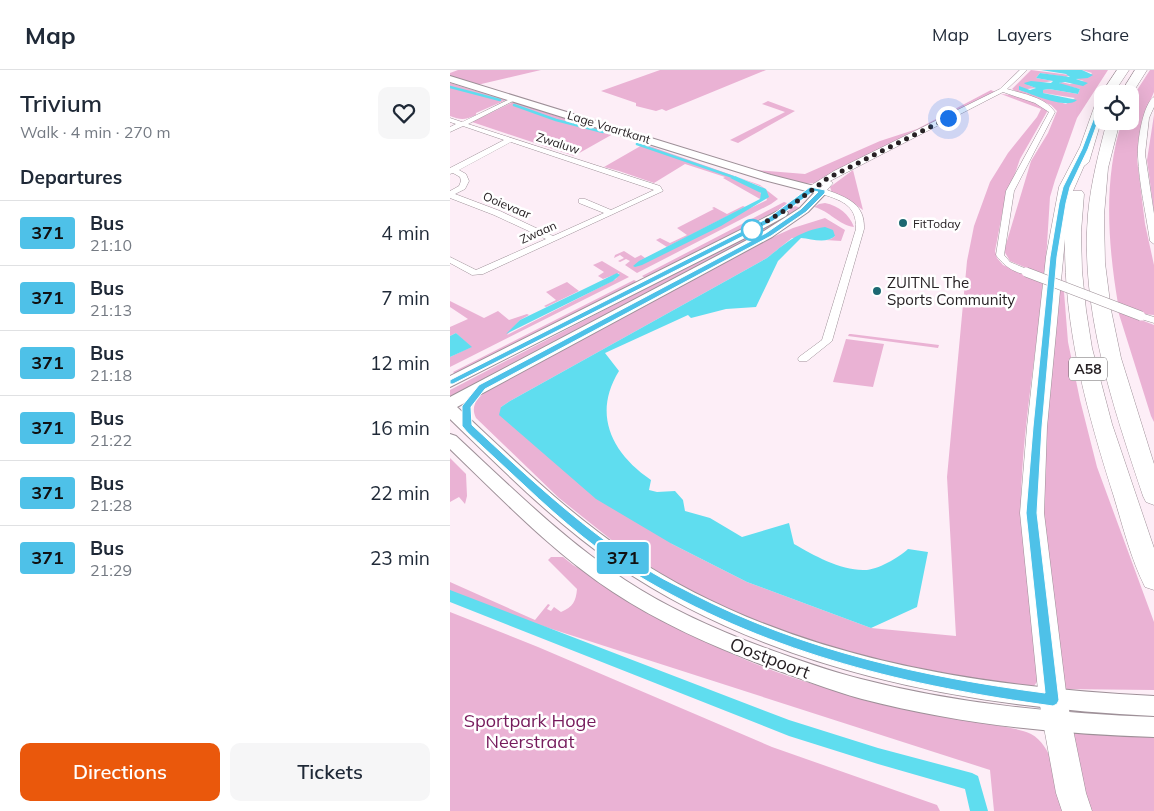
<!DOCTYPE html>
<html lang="en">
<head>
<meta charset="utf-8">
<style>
  :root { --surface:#fff; --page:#f6f6f7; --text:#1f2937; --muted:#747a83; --line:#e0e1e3; --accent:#ea580c }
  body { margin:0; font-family:Mulish,sans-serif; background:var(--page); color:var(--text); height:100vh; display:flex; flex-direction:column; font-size:19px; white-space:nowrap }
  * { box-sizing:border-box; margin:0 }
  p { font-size:16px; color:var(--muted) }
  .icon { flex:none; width:28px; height:28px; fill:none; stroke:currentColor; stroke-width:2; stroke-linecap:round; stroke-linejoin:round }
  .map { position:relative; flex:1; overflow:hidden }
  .drawer { display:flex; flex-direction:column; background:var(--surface); width:450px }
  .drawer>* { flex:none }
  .badge { padding:0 10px; border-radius:4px; font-size:18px; line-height:32px }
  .buttons { position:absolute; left:644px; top:15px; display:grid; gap:10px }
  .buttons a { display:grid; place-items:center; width:45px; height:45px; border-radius:10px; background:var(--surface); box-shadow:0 5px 20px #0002; font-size:25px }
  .you { position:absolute; width:25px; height:25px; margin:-12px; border:4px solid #fff; border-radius:50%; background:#1a73e8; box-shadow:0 0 0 8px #1a73e833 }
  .map>.badge { position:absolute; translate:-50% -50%; box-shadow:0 0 0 2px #fff }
  h2 { padding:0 20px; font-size:19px; line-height:45px }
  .round { display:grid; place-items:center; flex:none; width:52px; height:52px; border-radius:10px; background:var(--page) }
  .summary { display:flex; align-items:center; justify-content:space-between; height:85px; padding:0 20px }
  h1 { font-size:24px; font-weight:600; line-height:38px }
  .cta { display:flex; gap:10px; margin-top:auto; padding:10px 20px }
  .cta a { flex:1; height:58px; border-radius:10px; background:var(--accent); color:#fff; font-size:20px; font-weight:600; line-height:58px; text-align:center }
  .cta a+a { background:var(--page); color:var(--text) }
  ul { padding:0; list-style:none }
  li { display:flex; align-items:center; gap:15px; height:65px; padding:0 20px; border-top:1px solid var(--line) }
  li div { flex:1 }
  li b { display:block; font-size:19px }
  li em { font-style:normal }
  li .badge { min-width:55px; font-weight:700; text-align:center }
  header { display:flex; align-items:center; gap:30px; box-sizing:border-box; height:70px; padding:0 25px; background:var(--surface); border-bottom:1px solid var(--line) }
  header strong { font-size:24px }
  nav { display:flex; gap:28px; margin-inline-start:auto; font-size:18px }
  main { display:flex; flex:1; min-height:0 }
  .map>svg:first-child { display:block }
  .green { fill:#eab2d4 }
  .water { fill:#5fddef }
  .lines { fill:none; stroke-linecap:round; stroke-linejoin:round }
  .stream { stroke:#5fddef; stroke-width:2.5 }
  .canal { fill:#5fddef; fill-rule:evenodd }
  .street-casing { stroke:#9e9098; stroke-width:1 }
  .secondary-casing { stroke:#9e9098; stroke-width:2 }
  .highway-casing { stroke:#9e9098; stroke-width:1 }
  .street { fill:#fff; fill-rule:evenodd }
  .secondary { fill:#fff; fill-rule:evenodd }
  .highway { fill:#fff; fill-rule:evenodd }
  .street-bridge-casing { stroke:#9e9098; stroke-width:10; stroke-linecap:butt }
  .street-bridge { stroke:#fff; stroke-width:9 }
  .line { fill:#4ec1e8; stroke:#fff }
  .walk { stroke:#272124; stroke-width:5; stroke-dasharray:0 9 }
  .poi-dot { fill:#1d6872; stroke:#fff; stroke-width:2 }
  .stop-dot { fill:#fff; stroke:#4ec1e8; stroke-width:2.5 }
  .labels { text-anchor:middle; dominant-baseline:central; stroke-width:5; stroke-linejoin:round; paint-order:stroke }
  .far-street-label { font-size:12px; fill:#272124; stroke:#fff }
  .far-poi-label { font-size:12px; fill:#272124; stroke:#fff; text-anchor:start }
  .shield { fill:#fff; stroke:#686466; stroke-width:1 }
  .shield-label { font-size:14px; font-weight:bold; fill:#272124 }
  .poi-label { font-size:15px; fill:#272124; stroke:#fff; text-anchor:start }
  .near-street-label { font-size:18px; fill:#272124; stroke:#fff }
  .near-park-label { font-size:18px; fill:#761b5c; stroke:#fff }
</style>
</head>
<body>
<header>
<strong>Map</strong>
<nav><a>Map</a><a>Layers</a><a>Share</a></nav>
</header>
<main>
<section class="drawer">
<div class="summary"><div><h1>Trivium</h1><p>Walk · 4 min · 270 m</p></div><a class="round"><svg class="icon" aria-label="heart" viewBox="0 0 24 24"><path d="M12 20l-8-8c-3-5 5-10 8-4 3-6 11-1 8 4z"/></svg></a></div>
<h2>Departures</h2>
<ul>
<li><span class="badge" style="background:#4ec1e8;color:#111">371</span><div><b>Bus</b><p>21:10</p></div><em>4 min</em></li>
<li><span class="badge" style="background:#4ec1e8;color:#111">371</span><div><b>Bus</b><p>21:13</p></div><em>7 min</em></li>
<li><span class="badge" style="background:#4ec1e8;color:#111">371</span><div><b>Bus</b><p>21:18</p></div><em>12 min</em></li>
<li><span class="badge" style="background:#4ec1e8;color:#111">371</span><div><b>Bus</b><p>21:22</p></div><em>16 min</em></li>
<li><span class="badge" style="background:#4ec1e8;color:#111">371</span><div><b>Bus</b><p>21:28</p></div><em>22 min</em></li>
<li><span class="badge" style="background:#4ec1e8;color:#111">371</span><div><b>Bus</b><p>21:29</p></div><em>23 min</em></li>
</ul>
<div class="cta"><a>Directions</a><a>Tickets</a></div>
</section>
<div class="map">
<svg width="704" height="741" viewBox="0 0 704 741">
  <rect width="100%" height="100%" fill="#fdeef7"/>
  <path class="green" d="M8 0H91L27 15 0 7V3Z
    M210 0H316L216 41 212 39 206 41 186 36V33L151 21Z
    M581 0 620 5 616 7 590 3 586 8 603 11 578 15 586 18 569 20 616 34 625 28 593 23V20L599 19 628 24 630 19 609 14 611 12 620 14 634 11 626 9 630 7 638 8 642 3 632 0H658L627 48 605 110 600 127 595 206 560 191 554 181 581 91 598 63 607 41 601 35 567 22 562 19Z
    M700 0H704V22L692 50 687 89 695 154 704 195V245L693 244 668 234C658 174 653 110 672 51H680V31Z
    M0 13 56 30 26 43V45C15 50 11 50 0 46Z
    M541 20 545 22 366 113 350 114 295 99 292 96 306 100 355 104 430 71 467 59Z
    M551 24C568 25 585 30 598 40L570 89 553 139 545 181 547 188 553 195 593 212C586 291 570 370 571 449L593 603 584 616 544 613 389 582 294 546 231 517 164 472 109 428 26 348C19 334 30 325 42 318L301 177 343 158 375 148 395 160 391 171 375 170 381 169 385 166 342 168 317 188 60 331 51 337 222 474 297 512 421 558 506 566 497 407 517 191 524 156 540 112 558 83 587 47 591 39Z
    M318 31 345 41 288 73 280 70 335 42 312 34Z
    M61 33H66L163 64 124 86 22 52Z
    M704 45V142L697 90Z
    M194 74 310 115 328 129 321 134 187 203 175 195 180 191 176 189 170 192 168 191 174 188 170 185 164 188 165 185 174 181 185 188 191 185 195 188 187 192 317 130 312 117 285 106 281 108 309 121 312 125 310 129 273 108 275 107 235 94 204 113 169 101 154 97Z
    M403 100 413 140 396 128 382 123 380 117Z
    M334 132 337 133 333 138 297 155 298 157 195 208 192 206Z
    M375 133C389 136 399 144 404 157 388 155 380 141 364 137L369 134Z
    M293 136 295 137 217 177 206 170 210 168 220 173 237 165 227 158 264 139 262 138 264 137 277 144Z
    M345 136 351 138 314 162 0 328V320L316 156Z
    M152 191 179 207 0 297V287L21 277 6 263 0 266V257L18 249 0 237V231L34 248 48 241 59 250 77 244 79 245 70 250 57 265 166 209 169 203 153 209 148 206 154 202 143 195Z
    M184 210 186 211 184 214 0 307 5 304 3 302Z
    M117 212 129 221 96 237 94 236 106 230 96 222Z
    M607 218 614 222 618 272 630 330 647 397 704 552V620L609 619 588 464Z
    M668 241 704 255V352L701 346Z
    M399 264H401L489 275 488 278 398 266Z
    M396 269 434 274 423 317 383 312Z
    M0 388 16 404 17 426 15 434 9 427 0 432Z
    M101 487H113L123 495C200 542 276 589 363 614 402 625 442 636 481 644 506 649 531 652 556 657 564 659 574 660 581 664 604 676 609 717 616 741H544L540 700 83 553 0 521V512L85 550 98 534 100 535 97 539 101 541 104 537 111 542C123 537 126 531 127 519L98 490Z
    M0 542 88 577 322 677 487 735 490 741H0Z
    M616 659 704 661V741H636Z"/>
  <path class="water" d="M591 0H632L643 5 638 8 626 9 638 13 633 16 615 12 609 13 630 19 628 24 599 19 593 20V23L627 30C617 40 582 24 569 20V16L580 20 586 18 575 14 574 13 581 11 601 13 603 11 586 8 590 3 620 7 616 4Z
    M285 106 316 119 319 127 271 156 192 195 185 197 183 196 189 191 310 129 311 123 280 108Z
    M375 157 383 160 385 166C376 174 362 169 351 168L328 191 306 237 276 239 241 248 238 245 155 283 169 301C143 343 160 382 201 410L199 420 207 422 225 421 233 430 235 441 260 448 292 467 339 453 344 474C363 485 390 500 413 500 426 501 448 488 458 479L478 482 467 537 421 558 297 512 222 474 146 429 49 345 51 337 60 331 317 188C337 172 349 161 375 157Z
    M167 203 170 205 163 211 56 264 70 250Z
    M6 263 22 277 0 287V266Z"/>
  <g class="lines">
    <path class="stream" d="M0 17 50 30
      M64 35 106 50 153 62
      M187 74 283 107"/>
    <path class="canal" d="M0 520 339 650 428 678 522 703 528 706 538 741H520L515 719 428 694 339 666 0 532Z"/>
    <g class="street-casing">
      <path id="street" d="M570 0H577L557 19C573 24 595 27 605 42L564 121 554 185 560 192 579 200V204C566 205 553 195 546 185L556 121 599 42 585 33 553 22 380 111 383 113 377 120C398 128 415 134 414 159L382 271 357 291H349L348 289 349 287 372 270 406 159C407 134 390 130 369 123L368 121 373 115 363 120 359 118 360 116 384 101 550 19Z
        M64 27 69 28 18 54 210 116 213 121 33 204 22 205 0 193V187L26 200 96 169 44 145 0 128V121L9 116 11 111 10 107 3 103 0 104V98L54 70 13 56 0 62V57L6 54 0 52V48L12 52ZM61 72 204 120 161 140 135 129H129V133L154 143 103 166 50 141 5 124 15 119 19 111 16 104 9 100Z
        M704 27V37L699 48 695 84 704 144V174L700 171C696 143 689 114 688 86 687 73 693 33 704 27Z
        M691 243 704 247V253L688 248 686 246Z"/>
    </g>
    <g class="secondary-casing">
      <path id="secondary" d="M0 6 321 105 376 119 378 121 358 142 322 167 7 337C62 388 116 442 179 484 333 587 523 617 704 626V646C518 637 323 602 166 495 105 453 53 400 0 349V327L314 161 350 138 364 123 314 110 0 12Z
        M332 139 336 140 338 143 336 146 301 165 0 317V306Z
        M0 364 6 366C60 416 113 469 175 510 219 539 269 561 318 579 349 590 379 601 411 609 507 634 605 643 704 647V667C605 664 508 654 412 629 379 620 347 607 315 596 262 576 210 553 163 522 102 482 52 429 0 379Z"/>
    </g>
    <g class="highway-casing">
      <path id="highway" d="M667 0H679L663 24H652V26L651 24Z
        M685 0H697L680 27V24H670Z
        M652 28V48L639 92 634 96 623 121H632L634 124 631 162 632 201 636 240 642 278 662 354 704 478V520L695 517C681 489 673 457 664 427 637 342 614 259 615 169L597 357 594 443 617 630 636 723 642 741H612L606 723 589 630 570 443 577 357 596 187 609 117 630 77 646 32Z
        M657 51H670L658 98 654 145 655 193 661 240 671 288 704 394V435L696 432 693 426C663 336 630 240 638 144 641 112 649 82 657 51Z"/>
    </g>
    <use href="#street" class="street"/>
    <use href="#secondary" class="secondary"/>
    <use href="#highway" class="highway"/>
    <g class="street-bridge-casing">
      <path id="street-bridge" d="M576 202 691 246"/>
    </g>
    <use href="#street-bridge" class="street-bridge"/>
  </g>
  <path class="line" d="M652 30 655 32 638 79 620 117 616 133 607 187 592 357 587 443 609 630 607 634 603 636C458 616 325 585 197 511 153 486 111 450 75 416 61 403 47 390 33 377 26 370 18 364 12 356V336L29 315 316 163 351 139 368 122 364 121 323 151 3 314H0V310L318 148 360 117 375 120V123L356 142 321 166 35 319 21 337 22 355C79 408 136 462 203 503 216 511 230 517 243 524 354 581 474 607 595 623L576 443 583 357 600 187 609 133 613 117 632 79 650 32Z"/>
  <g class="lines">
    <path class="walk" d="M302 160 334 141 378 108 498 48"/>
  </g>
  <g class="poi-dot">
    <circle cx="453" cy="153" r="5"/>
    <circle cx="427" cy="221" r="5"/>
  </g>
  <circle class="stop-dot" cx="302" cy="160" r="10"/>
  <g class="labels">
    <g class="far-street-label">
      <text transform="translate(159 57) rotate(17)">Lage Vaartkant</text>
      <text transform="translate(108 73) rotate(18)">Zwaluw</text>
      <text transform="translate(57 135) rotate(23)">Ooievaar</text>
      <text transform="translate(88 162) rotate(-24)">Zwaan</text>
    </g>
    <g class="far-poi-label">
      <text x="463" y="153">FitToday</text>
    </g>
    <rect class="shield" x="619" y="287.5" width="38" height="23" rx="4"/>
    <g class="shield-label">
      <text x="638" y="299">A58</text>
    </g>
    <g class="poi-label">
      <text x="437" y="212">ZUITNL The<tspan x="437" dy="17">Sports Community</tspan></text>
    </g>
    <g class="near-street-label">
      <text transform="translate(320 588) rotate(21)">Oostpoort</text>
    </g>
    <g class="near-park-label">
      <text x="80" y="650">Sportpark Hoge<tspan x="80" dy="21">Neerstraat</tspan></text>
    </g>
  </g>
</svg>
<div class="buttons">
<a><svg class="icon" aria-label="locate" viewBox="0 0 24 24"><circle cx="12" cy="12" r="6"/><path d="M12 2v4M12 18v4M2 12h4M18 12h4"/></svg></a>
</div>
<div class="you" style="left:498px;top:48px"></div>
<b class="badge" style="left:173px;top:488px;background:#4ec1e8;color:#111">371</b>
</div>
</main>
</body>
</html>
